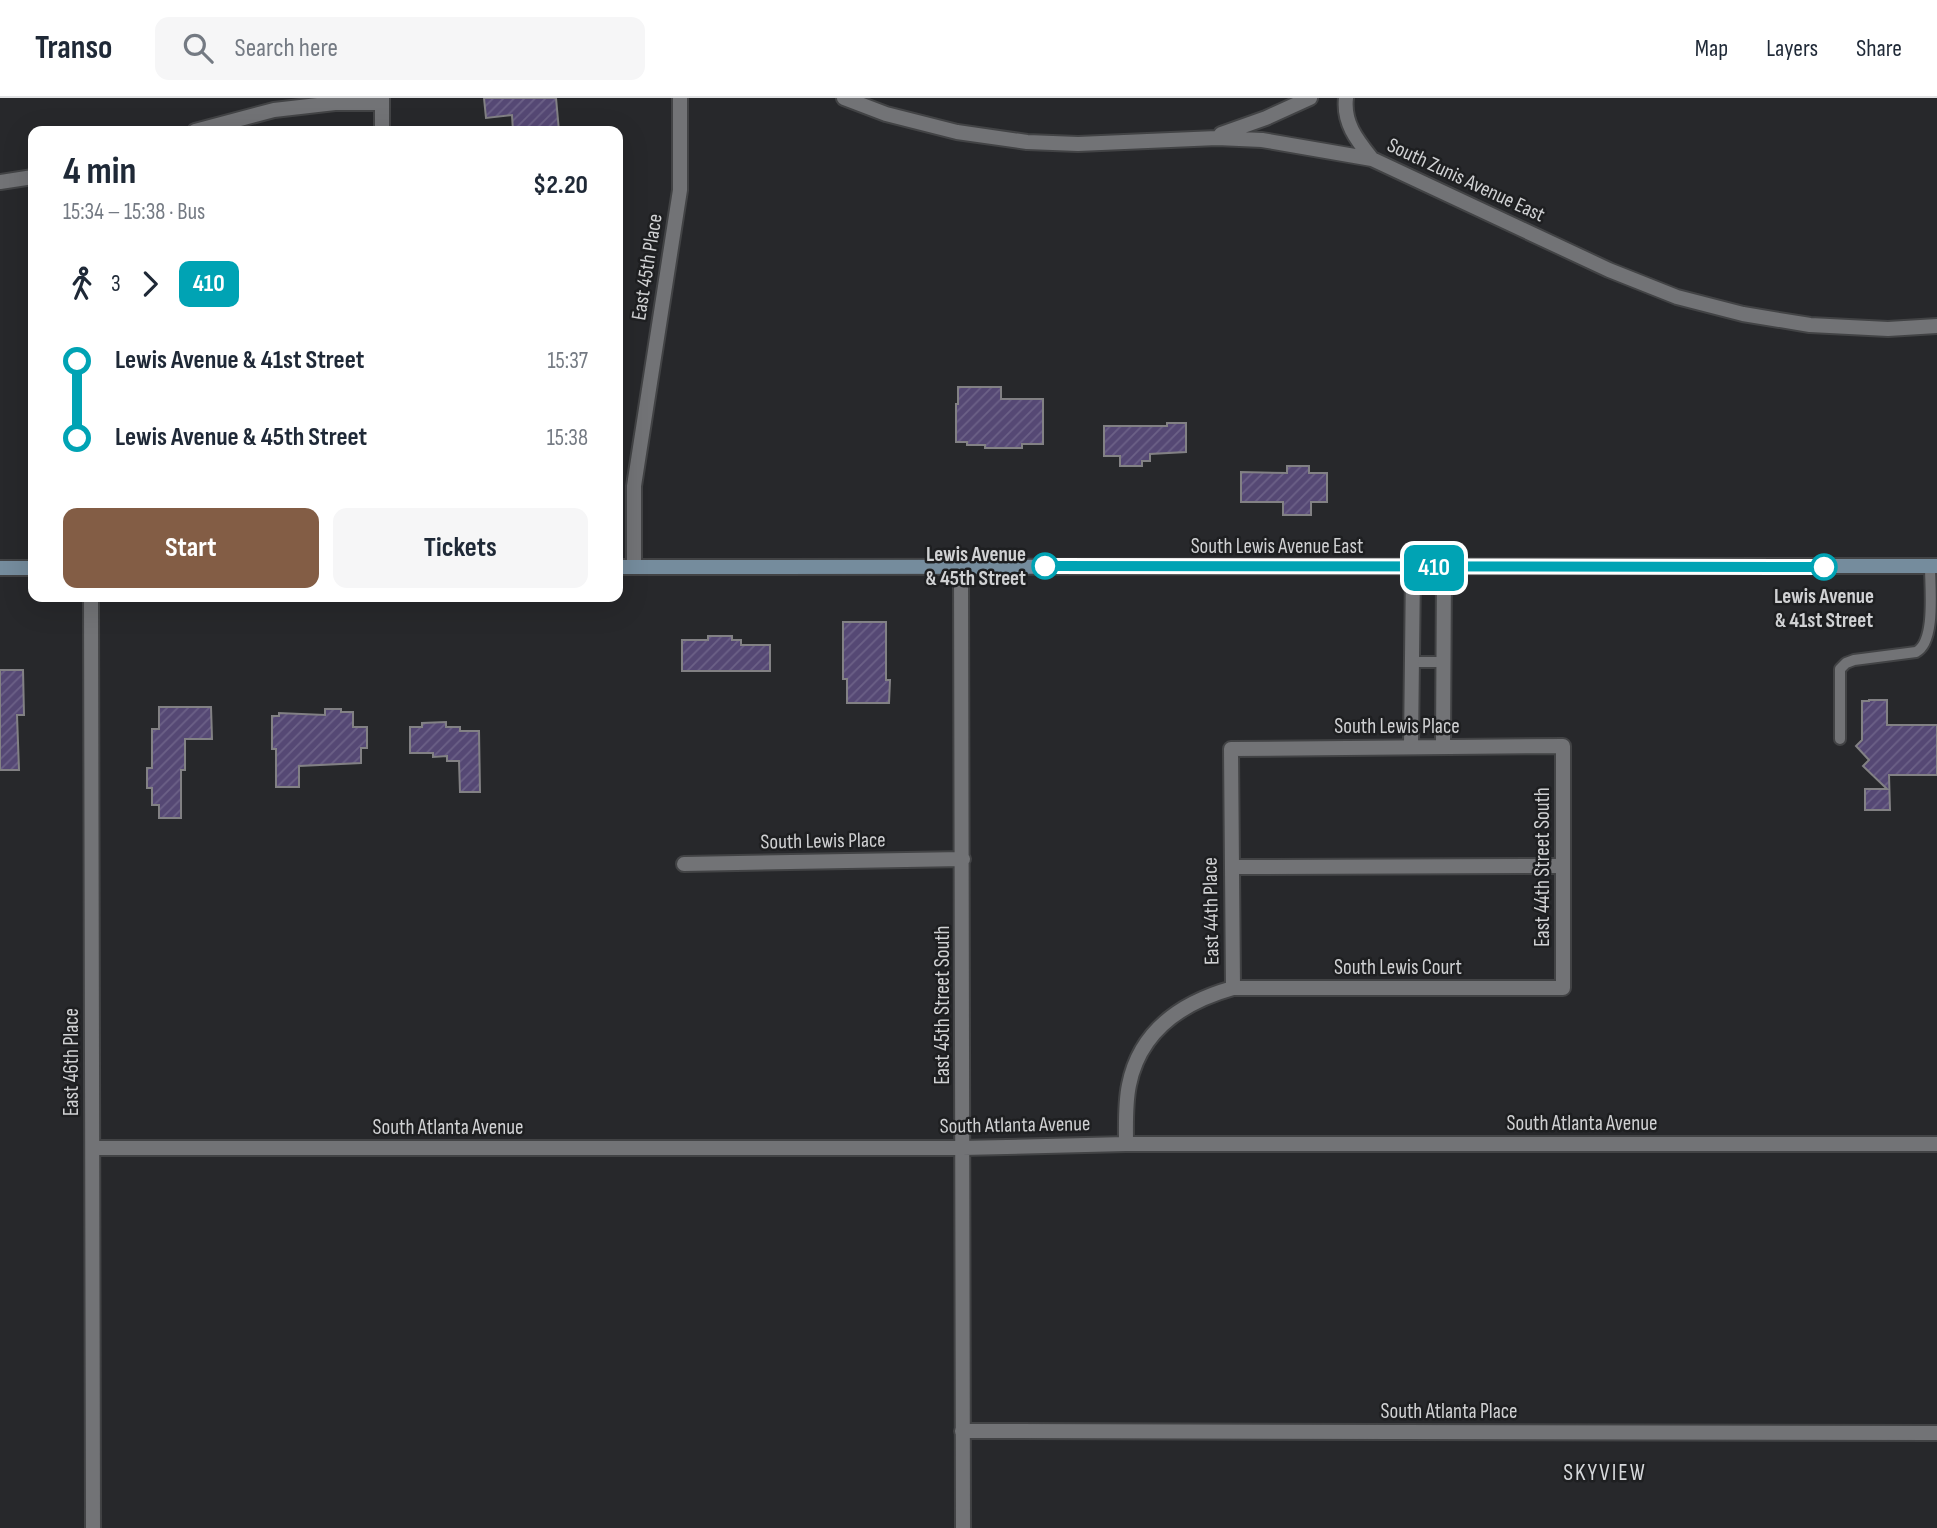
<!DOCTYPE html>
<html lang="en">
<head>
<meta charset="utf-8">
<style>
  :root { --surface:#fff; --page:#f6f6f7; --text:#1f2937; --muted:#747a83; --line:#e0e1e3; --accent:#835d45 }
  body { margin:0; font-family:"Sofia Sans Condensed",sans-serif; background:var(--page); color:var(--text); height:100vh; display:flex; flex-direction:column; font-size:26px; white-space:nowrap }
  * { box-sizing:border-box; margin:0 }
  p { font-size:23px; color:var(--muted) }
  .icon { flex:none; width:38px; height:38px; fill:none; stroke:currentColor; stroke-width:2; stroke-linecap:round; stroke-linejoin:round }
  .map { position:relative; flex:1; overflow:hidden }
  .panel { position:absolute; left:28px; top:28px; width:595px; height:476px; display:flex; flex-direction:column; background:var(--surface); border-radius:14px; box-shadow:0 7px 28px #0002 }
  .panel>* { flex:none }
  .badge { padding:0 14px; border-radius:10px; font-size:24px; line-height:46px }
  .map>.badge { position:absolute; translate:-50% -50%; box-shadow:0 0 0 4px #fff }
  .legs { display:flex; align-items:center; gap:10px; height:77px; padding:0 35px; font-size:23px }
  .legs p { margin-inline-start:auto }
  .overview { display:flex; align-items:center; justify-content:space-between; height:119px; padding:0 35px }
  h1 { font-size:38px; font-weight:700; line-height:52px }
  .action { display:flex; gap:14px; margin-top:auto; padding:14px 35px }
  .action a { flex:1; height:80px; border-radius:14px; background:var(--accent); color:#fff; font-size:28px; font-weight:700; line-height:80px; text-align:center }
  .action a+a { background:var(--page); color:var(--text) }
  ul { padding:0 35px; list-style:none }
  li { display:flex; align-items:center; gap:24px; height:77px; font-size:26px }
  li i { display:grid; place-items:center; width:10px; height:100%; margin:0 9px; background:currentColor }
  li i::after { content:''; width:18px; height:18px; margin:-9px; border:5px solid; border-radius:50%; background:var(--surface) }
  li p { margin-inline-start:auto }
  li:first-child i { background:linear-gradient(#0000 50%,currentColor 0) }
  li:last-child i { background:linear-gradient(currentColor 50%,#0000 0) }
  header { display:flex; align-items:center; gap:42px; box-sizing:border-box; height:98px; padding:0 35px; background:var(--surface); border-bottom:2px solid var(--line) }
  header strong { font-size:33px }
  nav { display:flex; gap:38px; margin-inline-start:auto; font-size:24px }
  .search { width:490px; height:63px; background:var(--page); display:flex; align-items:center; gap:18px; box-sizing:border-box; padding:0 24px; border-radius:14px; color:var(--muted); font-size:26px }
  .map>svg:first-child { display:block }
  .building { fill:url(#building-hatch); stroke:#828184; stroke-width:2 }
  .lines { fill:none; stroke-linecap:round; stroke-linejoin:round }
  .service-casing { stroke:#424345; stroke-width:14 }
  .minor-casing { stroke:#424345; stroke-width:18 }
  .secondary-casing { stroke:#424345; stroke-width:18 }
  .service { stroke:#727376; stroke-width:10 }
  .minor { stroke:#727376; stroke-width:14 }
  .secondary { stroke:#758c9d; stroke-width:14 }
  .line-1-casing { stroke:#fff; stroke-width:16 }
  .line-1 { stroke:#00a3b4; stroke-width:10 }
  .stop-1-dot { fill:#fff; stroke:#00a3b4; stroke-width:3.5 }
  .labels { text-anchor:middle; dominant-baseline:central; stroke-width:5; stroke-linejoin:round; paint-order:stroke }
  .street-label { font-size:21px; fill:#d0d1d3; stroke:#1e1f21 }
  .stop-label { font-size:21px; font-weight:bold; fill:#d0d1d3; stroke:#1e1f21; text-anchor:end }
  .neighbourhood-label { font-size:23px; letter-spacing:2px; fill:#d6d8db; stroke:#1e1f21 }
</style>
</head>
<body>
<header>
<strong>Transo</strong>
<div class="search"><svg class="icon" aria-label="search" viewBox="0 0 24 24"><circle cx="10" cy="10" r="6"/><path d="M15 15l6 6"/></svg>Search here</div>
<nav><a>Map</a><a>Layers</a><a>Share</a></nav>
</header>
<div class="map">
<svg width="1937" height="1430" viewBox="0 0 1937 1430">
  <defs>
    <pattern id="building-hatch" width="6" height="6" patternUnits="userSpaceOnUse" patternTransform="scale(1.75)"><rect width="6" height="6" fill="#554874"/><path d="M-1 1l2-2M0 6l6-6M5 7l2-2" fill="none" stroke="#6c6187"/></pattern>
  </defs>
  <rect width="100%" height="100%" fill="#27282b"/>
  <path class="building" d="M484 0H556L559 33H513L512 17 486 20Z
    M958 289H1001V301H1043V346H1022V350H985V347H967V344H956V306H958Z
    M1167 325H1186V354L1150 356V363H1142V368H1120V358H1104V328H1167Z
    M1287 368H1309V375H1327V404H1311V417H1283V404H1241V374L1287 375Z
    M843 524H886V582H890L889 605H847V581H843Z
    M708 538H732V542H741V547H770V573H682V542H708Z
    M0 572H23L24 617H17L19 672H0Z
    M1869 602H1887V627H1937V677H1889L1890 712H1865V691H1887L1863 668 1869 662 1856 648 1862 642V603H1869Z
    M159 609H211L212 641H185V672H181V720H159V707H152V690H147V670H152V631H159Z
    M325 611H341V614H353V629H367V650H361V665L299 668V689H276V651H272V618H279V615L325 617Z
    M446 624V629H460V633H479L480 694H460L459 663H447V658L433 659V655H410V629H422V625Z"/>
  <g class="lines">
    <g class="service-casing">
      <path id="service" d="M1412 564H1444
        M1840 641V571L1846 565 1854 562 1916 554C1936 544 1930 490 1930 468"/>
    </g>
    <g class="minor-casing">
      <path id="minor" d="M844 0 886 16 957 34 1027 44 1078 46 1217 40 1262 42 1372 61 1609 172 1677 199 1743 216 1810 227 1888 231 1937 228
        M1346 0C1343 25 1357 42 1372 61
        M195 33 274 12 335 5H382
        M382 33V0
        M1221 36 1266 20 1310 0
        M0 84 33 79
        M634 469V388L680 92V0
        M961 469 963 1430
        M91 499 93 1430
        M1411 648 1413 470
        M1443 648 1444 470
        M684 766 963 761
        M1232 769 1563 768
        M1126 1046C1126 1027 1125 1006 1129 987 1140 932 1183 904 1233 890H1563V648L1231 651 1233 890
        M93 1050H962L1126 1046H1937
        M962 1333 1937 1335"/>
    </g>
    <g class="secondary-casing">
      <path id="secondary" d="M618 469 1937 468
        M0 470H33"/>
    </g>
    <use href="#service" class="service"/>
    <use href="#minor" class="minor"/>
    <use href="#secondary" class="secondary"/>
  </g>
  <g class="lines">
    <g class="line-1-casing">
      <path id="line-1" d="M1045 468 1824 469"/>
    </g>
    <use href="#line-1" class="line-1"/>
  </g>
  <g class="stop-1-dot">
    <circle cx="1045" cy="468" r="12"/>
    <circle cx="1824" cy="469" r="12"/>
  </g>
  <g class="labels">
    <g class="street-label">
      <text transform="translate(1466 82) rotate(25)">South Zunis Avenue East</text>
      <text transform="translate(647 169) rotate(-81)">East 45th Place</text>
      <text x="1277" y="448">South Lewis Avenue East</text>
      <text x="1397" y="628">South Lewis Place</text>
      <text transform="translate(823 743) rotate(-1)">South Lewis Place</text>
      <text transform="translate(1542 769) rotate(-90)">East 44th Street South</text>
      <text transform="translate(1211 813) rotate(-91)">East 44th Place</text>
      <text x="1398" y="869">South Lewis Court</text>
      <text transform="translate(942 907) rotate(-90)">East 45th Street South</text>
      <text transform="translate(71 964) rotate(-90)">East 46th Place</text>
      <text x="1582" y="1025">South Atlanta Avenue</text>
      <text transform="translate(1015 1027) rotate(-1)">South Atlanta Avenue</text>
      <text x="448" y="1029">South Atlanta Avenue</text>
      <text x="1449" y="1313">South Atlanta Place</text>
    </g>
    <g class="stop-label">
      <text x="1026" y="456">Lewis Avenue<tspan x="1026" dy="24">&amp; 45th Street</tspan></text>
      <text x="1824" y="498" text-anchor="middle">Lewis Avenue<tspan x="1824" dy="24">&amp; 41st Street</tspan></text>
    </g>
    <g class="neighbourhood-label">
      <text x="1605" y="1375">SKYVIEW</text>
    </g>
  </g>
</svg>
<b class="badge" style="left:1434px;top:470px;background:#00a3b4;color:#fff">410</b>
<section class="panel">
<div class="overview"><div><h1>4 min</h1><p>15:34 – 15:38 · Bus</p></div><b>$2.20</b></div>
<div class="legs"><svg class="icon" aria-label="walk" viewBox="0 0 24 24"><circle cx="13" cy="4" r="2"/><path d="M13 8l-2 6 4 7M11 14l-3 7M7 12l3-4h3l4 4"/></svg>3<svg class="icon" aria-label="forward" viewBox="0 0 24 24"><path d="M9 5l7 7-7 7"/></svg><b class="badge" style="background:#00a3b4;color:#fff">410</b></div>
<ul>
<li><i style="color:#00a3b4"></i><b>Lewis Avenue &amp; 41st Street</b><p>15:37</p></li>
<li><i style="color:#00a3b4"></i><b>Lewis Avenue &amp; 45th Street</b><p>15:38</p></li>
</ul>
<div class="action"><a>Start</a><a>Tickets</a></div>
</section>
</div>
</body>
</html>
